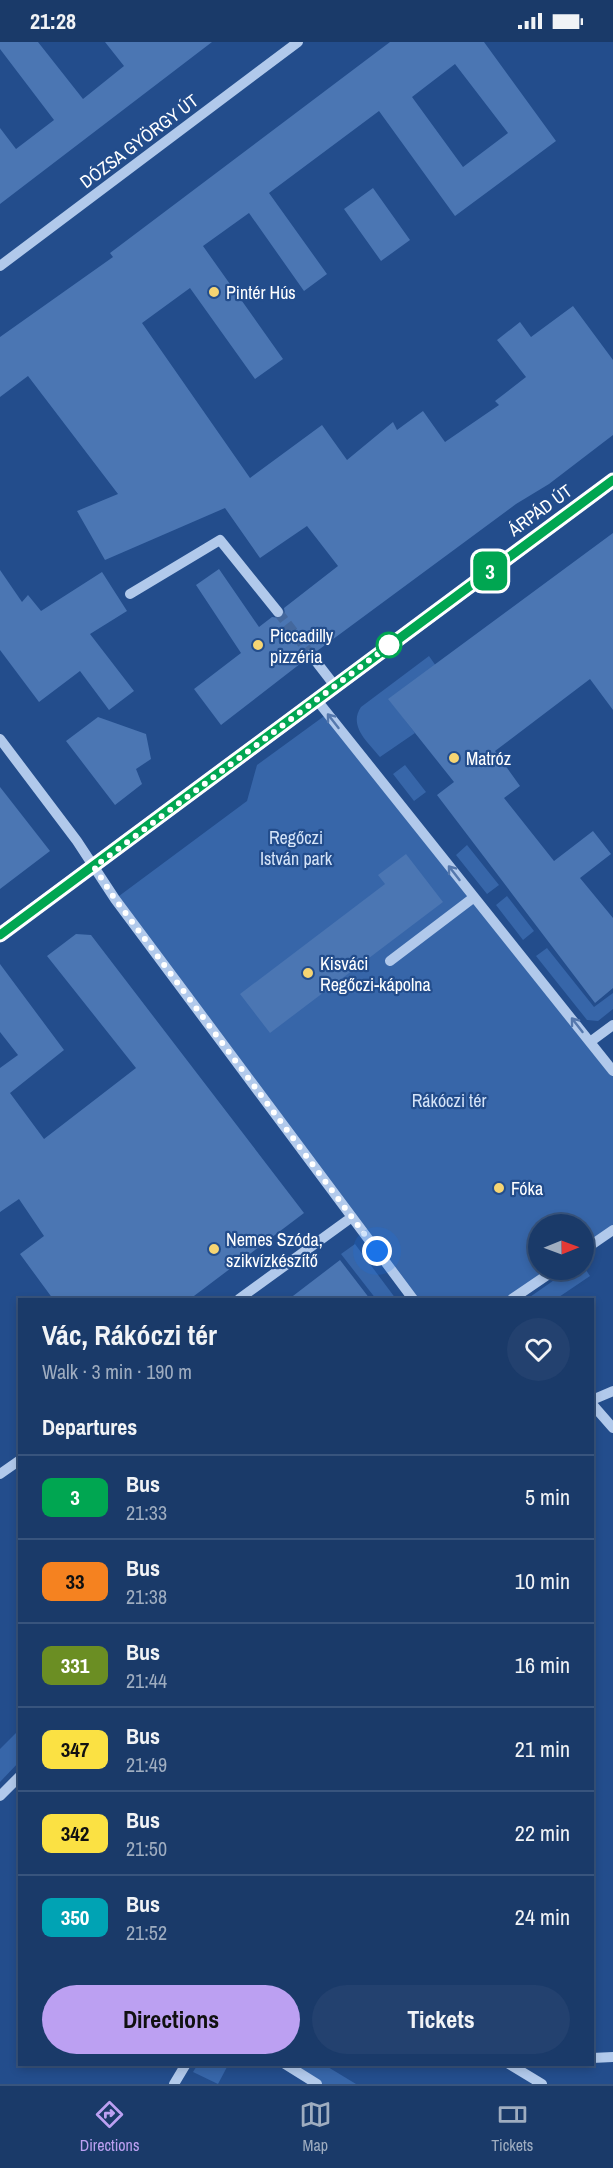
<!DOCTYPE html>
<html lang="en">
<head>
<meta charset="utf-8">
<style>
  :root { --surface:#1a3a69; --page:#23416f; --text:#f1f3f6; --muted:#9fadc0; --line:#38547d; --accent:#bca0f2 }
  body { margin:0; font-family:"Archivo Narrow",sans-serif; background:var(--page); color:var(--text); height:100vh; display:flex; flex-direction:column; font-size:22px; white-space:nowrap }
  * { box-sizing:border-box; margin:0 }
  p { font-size:20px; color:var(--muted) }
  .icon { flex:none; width:33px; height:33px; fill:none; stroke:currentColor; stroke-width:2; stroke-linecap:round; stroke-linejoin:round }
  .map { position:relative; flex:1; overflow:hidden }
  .side { position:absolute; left:18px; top:1256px; width:576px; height:768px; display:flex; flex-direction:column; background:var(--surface); border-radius:0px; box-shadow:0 3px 9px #0003,0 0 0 2px var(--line) }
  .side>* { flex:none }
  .badge { padding:0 12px; border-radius:9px; font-size:21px; line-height:39px }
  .needle { width:39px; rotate:89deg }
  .fabs { position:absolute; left:528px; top:1172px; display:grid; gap:12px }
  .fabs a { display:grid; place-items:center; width:66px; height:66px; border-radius:50%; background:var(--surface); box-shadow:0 3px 9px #0003,0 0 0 2px var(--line); font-size:30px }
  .you { position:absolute; width:30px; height:30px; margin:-15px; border:4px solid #fff; border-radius:50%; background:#1a73e8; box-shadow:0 0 0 9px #1a73e833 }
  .map>.badge { position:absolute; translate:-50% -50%; box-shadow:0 0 0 3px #fff }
  h2 { padding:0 24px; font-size:22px; line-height:54px }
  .round { display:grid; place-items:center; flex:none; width:63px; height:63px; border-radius:32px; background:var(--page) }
  .overview { display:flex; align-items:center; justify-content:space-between; height:102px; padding:0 24px }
  h1 { font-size:28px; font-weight:800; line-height:45px }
  .cta { display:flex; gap:12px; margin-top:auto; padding:12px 24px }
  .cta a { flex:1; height:69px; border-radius:36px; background:var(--accent); color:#111; font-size:24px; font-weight:800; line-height:69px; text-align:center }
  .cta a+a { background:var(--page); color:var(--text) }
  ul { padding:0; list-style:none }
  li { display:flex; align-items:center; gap:18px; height:84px; padding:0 24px; border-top:2px solid var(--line) }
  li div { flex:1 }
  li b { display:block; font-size:22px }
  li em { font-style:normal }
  li .badge { min-width:66px; font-weight:700; text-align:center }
  .status { display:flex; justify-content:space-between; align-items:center; height:42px; padding:0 30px; background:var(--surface); direction:ltr }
  .status svg { height:16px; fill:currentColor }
  .menu { display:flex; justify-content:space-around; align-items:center; height:84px; border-top:2px solid var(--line); background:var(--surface); font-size:16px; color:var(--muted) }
  .menu a { display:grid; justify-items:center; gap:3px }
  .menu .current { color:var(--accent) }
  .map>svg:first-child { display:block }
  .green { fill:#3766a9 }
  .building { fill:#4b76b3; fill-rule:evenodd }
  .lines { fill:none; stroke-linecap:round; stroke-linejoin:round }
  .minor-tunnel { stroke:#44689d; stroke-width:10; stroke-dasharray:10 5; stroke-linecap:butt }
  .minor { stroke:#b1c9eb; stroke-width:10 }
  .major { stroke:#f5f8fe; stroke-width:15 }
  .oneway { stroke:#5578ad }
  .line-casing { stroke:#fff; stroke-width:14 }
  .line { stroke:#00a651; stroke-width:9 }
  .walk { stroke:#fff; stroke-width:6; stroke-dasharray:0 10.8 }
  .poi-dot { fill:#f6d573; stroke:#234d8c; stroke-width:2 }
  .stop-dot { fill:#fff; stroke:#00a651; stroke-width:3 }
  .labels { text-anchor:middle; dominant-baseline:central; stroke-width:4.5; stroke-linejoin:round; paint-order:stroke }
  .street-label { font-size:18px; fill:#fff; stroke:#234d8c }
  .poi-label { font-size:18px; fill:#fff; stroke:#234d8c; text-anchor:start }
  .park-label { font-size:18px; fill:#d5e4f8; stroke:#234d8c }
</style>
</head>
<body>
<div class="status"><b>21:28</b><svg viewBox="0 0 49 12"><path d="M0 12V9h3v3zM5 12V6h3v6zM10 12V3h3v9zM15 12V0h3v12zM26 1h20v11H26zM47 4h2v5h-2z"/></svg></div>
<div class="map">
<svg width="613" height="2042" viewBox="0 0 613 2042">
  <rect width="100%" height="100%" fill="#234d8c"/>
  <path class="green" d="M429 614 436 624 389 657 415 691 380 715C368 700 348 684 361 665Z
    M327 672 613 1029V1188L584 1208V1182H538V1227H556L512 1257H413L115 857 247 759 257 723Z
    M405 723 426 750 414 759 393 732Z
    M467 803 499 843 487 852 456 813Z
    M507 854 534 889 523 898 496 863Z
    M547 906 594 965 613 951V967L598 979 587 978 536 914Z
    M355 1202 396 1257H376L341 1212Z
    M584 1225 590 1234 556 1257H527L570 1227H584Z
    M19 1688V1720L0 1740V1707Z
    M198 2022H222L227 2025 218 2042 193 2030Z
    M285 2022H323L356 2042H317Z"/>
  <path class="building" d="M0 0H38L83 57 124 24 105 0H212L0 162V86L16 107 54 78 0 7Z
    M390 0H484L556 99 455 174 379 69 269 151 327 232 304 249 249 171 203 204 283 317 255 337 190 246 142 281 250 436 322 383 347 418 393 380 397 388 423 369 445 400 499 363 495 359 526 335 497 298 520 280 531 295 573 264 613 318V393L549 442 516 462 317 609 307 607 304 611 305 618 221 683 194 647 241 611 196 543 219 527 259 585 272 575 282 576 285 572 284 566 338 524 307 484 260 516 225 466 105 518 77 469 118 452 28 334 0 355V295L113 215 110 211ZM455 22 508 91 463 125 412 55Z
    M373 146 410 198 381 219 344 167Z
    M613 491V668L590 637 495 709 520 744 504 756 554 819 593 789 611 812 580 836 613 876V946L595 961 437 753 454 740 388 657Z
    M0 528 22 560 28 553 41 569 102 530 127 569 90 592 134 649 109 668 80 629 39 660 0 608Z
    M98 675 146 692 151 717 136 727 142 742 115 763 66 699Z
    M0 745 50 809 0 847Z
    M406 812 443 860 270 991 240 952 385 842 378 833Z
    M76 892 91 893 304 1171 190 1257H53L20 1212 44 1194 19 1157 0 1170V1026L18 1013 0 990V922L64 1008 10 1051 44 1097 136 1026 47 914Z
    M340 1218 370 1257H289Z"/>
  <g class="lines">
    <path class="minor-tunnel" d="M278 570 311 613"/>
    <path class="minor" d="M0 224 298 0
      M130 552 220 498 278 570
      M311 613 335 644
      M316 657 613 1029
      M0 697 77 799 115 857 413 1257
      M390 919 473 856
      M590 1000 613 983
      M584 1208 613 1188
      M239 1257 352 1175
      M512 1257 556 1227
      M592 1358 613 1349
      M592 1362 613 1386
      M0 1432 20 1418
      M0 1754 20 1734
      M592 2016 613 2015
      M285 2022 317 2042
      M509 2022 542 2042
      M174 2042 186 2022"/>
    <path class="major" d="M0 893 613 438"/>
  </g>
  <defs><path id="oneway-shaft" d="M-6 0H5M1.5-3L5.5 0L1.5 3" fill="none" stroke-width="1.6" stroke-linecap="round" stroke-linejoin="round" transform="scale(1.5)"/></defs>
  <g class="oneway">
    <use href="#oneway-shaft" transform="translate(333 679) rotate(-128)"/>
    <use href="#oneway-shaft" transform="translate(454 831) rotate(-128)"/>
    <use href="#oneway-shaft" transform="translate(577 983) rotate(-128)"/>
  </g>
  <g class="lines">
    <g class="line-casing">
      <path id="line" d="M0 893 613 438"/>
    </g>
    <use href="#line" class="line"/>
    <path class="walk" d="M377 1209 115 857 94 825 395 599 389 603"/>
  </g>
  <g class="poi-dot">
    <circle cx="214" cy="250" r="6"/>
    <circle cx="258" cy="603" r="6"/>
    <circle cx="454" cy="716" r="6"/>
    <circle cx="308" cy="931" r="6"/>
    <circle cx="499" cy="1146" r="6"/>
    <circle cx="214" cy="1207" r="6"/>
  </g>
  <circle class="stop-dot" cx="389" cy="603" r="12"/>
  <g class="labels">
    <g class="street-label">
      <text transform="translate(139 99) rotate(-37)">DÓZSA GYÖRGY ÚT</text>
      <text transform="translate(540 468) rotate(-36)">ÁRPÁD ÚT</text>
    </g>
    <g class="poi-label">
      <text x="226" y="250">Pintér Hús</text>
      <text x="270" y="593">Piccadilly<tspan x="270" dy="21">pizzéria</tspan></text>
      <text x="466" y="716">Matróz</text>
      <text x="320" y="921">Kisváci<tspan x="320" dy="21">Regőczi-kápolna</tspan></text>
      <text x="511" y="1146">Fóka</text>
      <text x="226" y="1197">Nemes Szóda,<tspan x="226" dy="21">szikvízkészítő</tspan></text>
    </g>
    <g class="park-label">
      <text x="296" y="795">Regőczi<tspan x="296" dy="21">István park</tspan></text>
      <text x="449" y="1058">Rákóczi tér</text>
    </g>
  </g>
</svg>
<div class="fabs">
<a><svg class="needle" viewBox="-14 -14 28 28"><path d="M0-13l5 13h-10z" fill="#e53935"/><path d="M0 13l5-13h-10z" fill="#9fadc0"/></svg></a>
</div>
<div class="you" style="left:377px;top:1209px"></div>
<b class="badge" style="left:490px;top:529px;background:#00a651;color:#fff">3</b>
<section class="side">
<div class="overview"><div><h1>Vác, Rákóczi tér</h1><p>Walk · 3 min · 190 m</p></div><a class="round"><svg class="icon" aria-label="heart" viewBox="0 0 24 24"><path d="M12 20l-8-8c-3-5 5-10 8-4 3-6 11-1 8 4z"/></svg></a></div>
<h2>Departures</h2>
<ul>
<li><span class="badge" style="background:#00a651;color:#fff">3</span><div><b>Bus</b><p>21:33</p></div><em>5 min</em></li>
<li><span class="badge" style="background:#f58220;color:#111">33</span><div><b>Bus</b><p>21:38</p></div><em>10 min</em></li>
<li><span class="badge" style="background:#6b8e23;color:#fff">331</span><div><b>Bus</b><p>21:44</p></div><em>16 min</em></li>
<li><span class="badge" style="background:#fbe143;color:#111">347</span><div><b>Bus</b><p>21:49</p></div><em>21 min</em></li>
<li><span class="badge" style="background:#fbe143;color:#111">342</span><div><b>Bus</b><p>21:50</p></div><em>22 min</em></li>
<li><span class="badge" style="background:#00a3b4;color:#fff">350</span><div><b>Bus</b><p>21:52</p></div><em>24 min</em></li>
</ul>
<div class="cta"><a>Directions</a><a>Tickets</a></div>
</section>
</div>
<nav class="menu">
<a class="current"><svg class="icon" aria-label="directions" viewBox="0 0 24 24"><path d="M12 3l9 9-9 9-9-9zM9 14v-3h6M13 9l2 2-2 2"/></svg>Directions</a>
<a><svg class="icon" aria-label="map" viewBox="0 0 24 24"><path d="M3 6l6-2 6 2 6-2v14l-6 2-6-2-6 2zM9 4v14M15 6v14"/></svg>Map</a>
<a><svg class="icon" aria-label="tickets" viewBox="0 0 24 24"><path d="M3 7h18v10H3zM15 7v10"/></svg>Tickets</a>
</nav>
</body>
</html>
